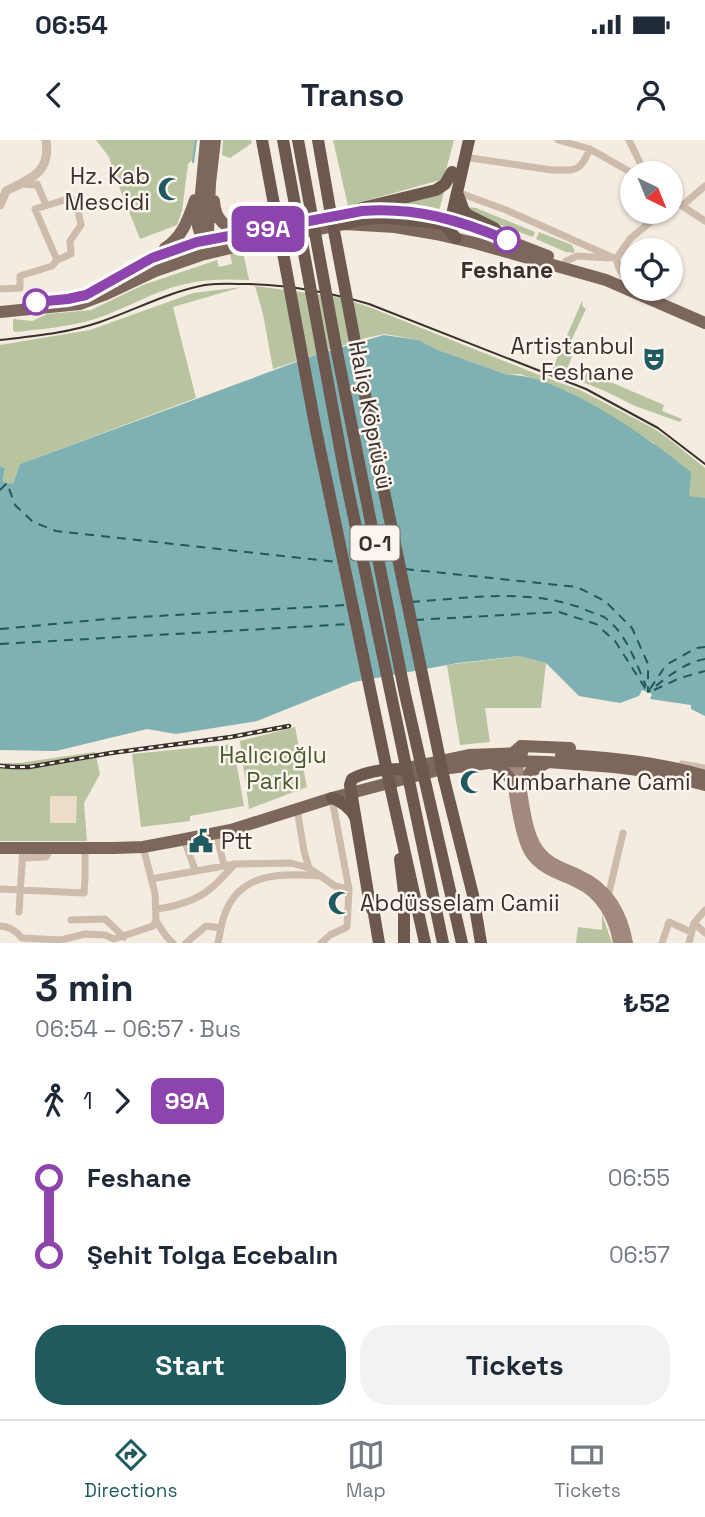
<!DOCTYPE html>
<html lang="en">
<head>
<meta charset="utf-8">
<style>
  :root { --surface:#fff; --page:#f2f2f3; --text:#1f2937; --muted:#747a83; --line:#e0e1e3; --accent:#1f5a5e }
  body { margin:0; font-family:"Space Grotesk",sans-serif; background:var(--page); color:var(--text); height:100vh; display:flex; flex-direction:column; font-size:26px; white-space:nowrap }
  * { box-sizing:border-box; margin:0 }
  p { font-size:23px; color:var(--muted) }
  .icon { flex:none; width:38px; height:38px; fill:none; stroke:currentColor; stroke-width:2; stroke-linecap:round; stroke-linejoin:round }
  .map { position:relative; height:803px; overflow:hidden }
  .panel { display:flex; flex-direction:column; background:var(--surface); flex:1 }
  .panel>* { flex:none }
  .badge { padding:0 14px; border-radius:10px; font-size:24px; line-height:46px }
  .needle { width:46px; rotate:137deg }
  .tools { position:absolute; left:620px; top:21px; display:grid; gap:14px }
  .tools a { display:grid; place-items:center; width:63px; height:63px; border-radius:50%; background:var(--surface); box-shadow:0 2px 5px #0004; font-size:35px }
  .map>.badge { position:absolute; translate:-50% -50%; box-shadow:0 0 0 4px #fff }
  .legs { display:flex; align-items:center; gap:10px; height:77px; padding:0 35px; font-size:23px }
  .legs p { margin-inline-start:auto }
  .headline { display:flex; align-items:center; justify-content:space-between; height:119px; padding:0 35px }
  h1 { font-size:38px; font-weight:600; line-height:52px }
  .button { display:flex; gap:14px; margin-top:auto; padding:14px 35px }
  .button a { flex:1; height:80px; border-radius:28px; background:var(--accent); color:#fff; font-size:28px; font-weight:600; line-height:80px; text-align:center }
  .button a+a { background:var(--page); color:var(--text) }
  ul { padding:0 35px; list-style:none }
  li { display:flex; align-items:center; gap:24px; height:77px; font-size:26px }
  li i { display:grid; place-items:center; width:10px; height:100%; margin:0 9px; background:currentColor }
  li i::after { content:''; width:18px; height:18px; margin:-9px; border:5px solid; border-radius:50%; background:var(--surface) }
  li p { margin-inline-start:auto }
  li:first-child i { background:linear-gradient(#0000 50%,currentColor 0) }
  li:last-child i { background:linear-gradient(currentColor 50%,#0000 0) }
  .status { display:flex; justify-content:space-between; align-items:center; height:49px; padding:0 35px; background:var(--surface); direction:ltr }
  .status svg { height:19px; fill:currentColor }
  header { display:flex; justify-content:space-between; align-items:center; height:91px; padding:0 35px; background:var(--surface); font-size:32px; font-weight:600 }
  .tab-bar { display:flex; justify-content:space-around; align-items:center; height:98px; border-top:2px solid var(--line); background:var(--surface); font-size:19px; color:var(--muted) }
  .tab-bar a { display:grid; justify-items:center; gap:4px }
  .tab-bar .active { color:var(--accent) }
  .map>svg:first-child { display:block }
  .green { fill:#b8c4a0 }
  .plaza { fill:#ecdcc8 }
  .water { fill:#7fb0b2 }
  .lines { fill:none; stroke-linecap:round; stroke-linejoin:round }
  .stream { stroke:#7fb0b2; stroke-width:2 }
  .ferry { stroke:#1f5a5e; stroke-width:2; stroke-dasharray:9 7; stroke-linecap:butt }
  .minor { stroke:#cdbbac; stroke-width:7 }
  .tertiary { stroke:#cdbbac; stroke-width:9 }
  .secondary { stroke:#a18a7d; stroke-width:10 }
  .primary { stroke:#7d675c; stroke-width:12 }
  .trunk { stroke:#6c584f; stroke-width:12 }
  .tram { stroke:#3b302b; stroke-width:2 }
  .rail-casing { stroke:#3b302b; stroke-width:4.5 }
  .rail { stroke:#fbf5ee; stroke-width:2; stroke-dasharray:5; stroke-linecap:butt }
  .trunk-bridge { stroke:#6c584f; stroke-width:12 }
  .line-1-casing { stroke:#fff; stroke-width:16 }
  .line-1 { stroke:#8e44ad; stroke-width:10 }
  .stop-1-dot { fill:#fff; stroke:#8e44ad; stroke-width:3.5 }
  .labels { text-anchor:middle; dominant-baseline:central; stroke-width:5; stroke-linejoin:round; paint-order:stroke }
  .shield { fill:#fbf5ee; stroke:#756b66; stroke-width:2 }
  .shield-label { font-size:21px; font-weight:bold; fill:#3b302b }
  .poi-label { font-size:23px; fill:#3b302b; stroke:#fbf5ee; text-anchor:start }
  .stop-label { font-size:23px; font-weight:bold; fill:#3b302b; stroke:#fbf5ee }
  .street-label { font-size:23px; fill:#3b302b; stroke:#fbf5ee }
  .park-label { font-size:23px; fill:#4a5a2e; stroke:#fbf5ee }
</style>
</head>
<body>
<div class="status"><b>06:54</b><svg viewBox="0 0 49 12"><path d="M0 12V9h3v3zM5 12V6h3v6zM10 12V3h3v9zM15 12V0h3v12zM26 1h20v11H26zM47 4h2v5h-2z"/></svg></div>
<header><svg class="icon" aria-label="back" viewBox="0 0 24 24"><path d="M15 5l-7 7 7 7"/></svg>Transo<svg class="icon" aria-label="person" viewBox="0 0 24 24"><circle cx="12" cy="8" r="4"/><path d="M4 21q1-7 8-7t8 7"/></svg></header>
<div class="map">
<svg width="705" height="803" viewBox="0 0 705 803">
  <rect width="100%" height="100%" fill="#f4ebe1"/>
  <path class="green" d="M96 0H196L194 18 188 24 182 71 177 85 140 99 118 44 109 17Z
    M223 0H251L252 3 230 18 222 15Z
    M333 0H454L445 34 440 40 348 66Z
    M444 52 439 71 392 66 428 58Z
    M468 67 476 68 535 92 533 97 474 75Z
    M539 92 572 105 575 112 573 113 566 112 536 99Z
    M243 112 249 140C227 139 207 139 185 144 154 151 125 169 95 179 69 187 42 189 15 192L13 190V179L32 181 47 174 91 170 143 145 217 120 219 127 232 124 230 114Z
    M255 146 338 157 369 167 539 235 580 250 653 288 669 299 705 328V358L689 357 654 303 569 252 520 234 508 235 438 210 419 200 385 194 366 198 273 229 263 174Z
    M242 147 173 167 196 258 20 324 13 344 3 343 5 328 0 326V205L90 190 193 153Z
    M582 161 583 167 586 169 570 203 576 207 567 229 585 236 587 232 664 265 662 271 682 279 680 282 635 266 605 251 552 230Z
    M519 516 546 523 541 568H485L490 602 460 605 447 525Z
    M295 587 307 647 249 669 240 601Z
    M233 604 244 666 190 676V681L141 687 132 614Z
    M95 612 100 634 84 663 87 701H0V623H19Z
    M602 774 612 803H576L578 787 602 790Z"/>
  <path class="plaza" d="M50 656H77L76 683H50Z"/>
  <path class="water" d="M384 195 419 200 438 210 508 235C556 232 654 301 691 332L689 356 705 358V576L691 569V565L650 559 652 554 642 550 639 556 620 563 579 556 546 523 519 516 458 523 354 542 257 581 176 594 147 589 56 611 0 610V326L5 328 3 342 13 344 20 324 318 214Z"/>
  <g class="lines">
    <path class="stream" d="M193 22 196 0"/>
    <path class="ferry" d="M0 350 7 343 15 365 33 382 56 391 337 422
      M405 429 577 447 605 461 632 488 648 524V552C665 539 683 523 705 519
      M411 462C468 458 529 448 584 469 590 472 598 474 604 477 626 492 636 523 646 546
      M415 480 559 472 596 484 615 501 647 551
      M0 489 106 479 346 465
      M0 504 350 484
      M650 549 666 525 696 508 705 507
      M654 550 680 538 705 531"/>
    <path class="minor" d="M558 0 590 9 632 33
      M629 0 645 33
      M464 17 552 30C577 30 579 33 590 9
      M21 44 34 45 37 44 46 65
      M457 52 506 70 616 119
      M670 58 705 81
      M683 65 705 46
      M616 119 630 99 662 72
      M616 119 619 128 627 141
      M566 121 577 116 609 118
      M0 149 20 148V136L52 126 57 120 71 114 70 101 81 85 77 66 71 58 35 69 57 120
      M682 624 705 628
      M332 659 349 749
      M297 669 304 711 309 728
      M216 693 224 725
      M184 699 195 730
      M22 718 46 717 51 709
      M151 739 235 724 291 723 309 728 335 746 349 749 347 787 330 795 321 803
      M0 749 84 753 85 738V708
      M608 757 623 693
      M157 769C175 767 197 760 210 749 219 742 227 732 235 724
      M19 772 23 708
      M71 780 105 779 124 797
      M156 781 166 796 173 803
      M694 783 705 793
      M0 786C9 786 16 791 22 798L61 800 85 794 105 795 114 799 153 786 156 781 155 753 143 707
      M186 803 206 786 221 788
      M218 803C220 794 221 785 224 776 239 732 281 733 321 736
      M662 803 669 782 691 792
      M689 803 694 783 705 770"/>
    <path class="tertiary" d="M0 65 6 51C32 38 51 32 46 0"/>
    <path class="secondary" d="M510 621C512 643 519 699 531 715 543 731 561 735 577 743 601 754 614 778 618 803
      M517 621C523 646 524 690 539 710 549 724 566 728 580 735 608 747 623 774 628 803"/>
    <path class="primary" d="M206 0 198 86 201 96 211 104
      M214 61C215 81 226 88 244 92
      M204 104 208 92 210 43 215 0
      M165 108C183 97 188 79 195 60
      M85 155 152 118 197 102 362 71H397L451 79 548 116
      M0 172 80 164 104 155 155 131 201 115 272 98 344 84 395 87 436 94 475 103 606 140 705 183
      M514 612 521 606 570 608
      M561 615C610 617 658 622 705 636
      M493 623 504 631 513 642
      M398 630 469 615 522 613
      M523 647 530 632 548 622
      M0 708H114L143 707 170 702 231 690 332 658 442 629 505 621 548 622 614 627 654 632 705 645"/>
    <path class="trunk" d="M318 0 331 75
      M458 55 464 71 468 75 494 88 506 100
      M346 74 362 68 436 50 445 44 452 32
      M443 79 446 87 456 98
      M344 84C378 72 410 81 444 84L451 79 469 0
      M444 639 473 755 481 803
      M391 650 425 803
      M332 658C342 662 350 667 355 677
      M400 719 404 752V803
      M373 768 379 803
      M374 773 370 765 350 645 352 639C367 631 385 629 402 629"/>
    <path class="tram" d="M0 200C34 196 68 193 100 182 135 170 168 152 205 145 219 143 234 144 248 144 290 145 329 152 369 164L586 249 658 288 705 324"/>
    <g class="rail-casing">
      <path id="rail" d="M0 626 13 627H29L111 613 231 597 289 586"/>
    </g>
    <use href="#rail" class="rail"/>
    <path class="trunk-bridge" d="M262 0 316 290 391 650
      M283 0 345 335 443 803
      M298 0 335 202 405 554 462 803
      M331 75 375 308 444 639"/>
  </g>
  <g class="lines">
    <g class="line-1-casing">
      <path id="line-1" d="M36 162 68 159 86 155 152 118 197 102 362 71C416 67 459 80 507 100"/>
    </g>
    <use href="#line-1" class="line-1"/>
  </g>
  <defs>
    <g id="mosque-bare" transform="scale(1.89)"><path d="M3.5-4.9A6 6 0 1 0 3.5 4.9A5 5 0 1 1 3.5-4.9Z" fill="#1f5a5e" stroke="#fbf5ee" stroke-width="2.5" paint-order="stroke"/></g>
    <g id="theatre-bare" transform="scale(1.89)"><path d="M-5-5.5Q0-4 5-5.5V0Q5 5 0 6Q-5 5-5 0ZM-3.3-2.5H-1v1.5H-3.3ZM1-2.5H3.3v1.5H1ZM-2.8 1Q0 5.5 2.8 1Z" fill="#1f5a5e" stroke="#fbf5ee" stroke-width="2.5" paint-order="stroke"/></g>
    <g id="civic-bare" transform="scale(1.89)"><path d="M-.6-6.5H3V-4.5H.6V-3L4-1V1h2V6H-6V1h2V-1L-.6-3ZM-1.2 2.5V6h2.4V2.5Z" fill="#1f5a5e" stroke="#fbf5ee" stroke-width="2.5" paint-order="stroke"/></g>
  </defs>
  <g fill-rule="evenodd">
    <use href="#mosque-bare" x="170" y="49"/>
    <use href="#theatre-bare" x="654" y="219"/>
    <use href="#mosque-bare" x="472" y="642"/>
    <use href="#civic-bare" x="201" y="701"/>
    <use href="#mosque-bare" x="340" y="763"/>
  </g>
  <g class="stop-1-dot">
    <circle cx="507" cy="100" r="12"/>
    <circle cx="36" cy="162" r="12"/>
  </g>
  <g class="labels">
    <rect class="shield" x="350.5" y="385.5" width="49" height="35" rx="5"/>
    <g class="shield-label">
      <text x="375" y="403">O-1</text>
    </g>
    <g class="poi-label">
      <text x="150" y="36" text-anchor="end">Hz. Kab<tspan x="150" dy="26">Mescidi</tspan></text>
      <text x="634" y="206" text-anchor="end">Artistanbul<tspan x="634" dy="26">Feshane</tspan></text>
      <text x="492" y="642">Kumbarhane Cami</text>
      <text x="221" y="701">Ptt</text>
      <text x="360" y="763">Abdüsselam Camii</text>
    </g>
    <g class="stop-label">
      <text x="507" y="130">Feshane</text>
    </g>
    <g class="street-label">
      <text transform="translate(371 275) rotate(79)">Haliç Köprüsü</text>
    </g>
    <g class="park-label">
      <text x="273" y="615">Halıcıoğlu<tspan x="273" dy="26">Parkı</tspan></text>
    </g>
  </g>
</svg>
<div class="tools">
<a><svg class="needle" viewBox="-14 -14 28 28"><path d="M0-13l5 13h-10z" fill="#e53935"/><path d="M0 13l5-13h-10z" fill="#747a83"/></svg></a>
<a><svg class="icon" aria-label="locate" viewBox="0 0 24 24"><circle cx="12" cy="12" r="6"/><path d="M12 2v4M12 18v4M2 12h4M18 12h4"/></svg></a>
</div>
<b class="badge" style="left:268px;top:89px;background:#8e44ad;color:#fff">99A</b>
</div>
<section class="panel">
<div class="headline"><div><h1>3 min</h1><p>06:54 – 06:57 · Bus</p></div><b>₺52</b></div>
<div class="legs"><svg class="icon" aria-label="walk" viewBox="0 0 24 24"><circle cx="13" cy="4" r="2"/><path d="M13 8l-2 6 4 7M11 14l-3 7M7 12l3-4h3l4 4"/></svg>1<svg class="icon" aria-label="forward" viewBox="0 0 24 24"><path d="M9 5l7 7-7 7"/></svg><b class="badge" style="background:#8e44ad;color:#fff">99A</b></div>
<ul>
<li><i style="color:#8e44ad"></i><b>Feshane</b><p>06:55</p></li>
<li><i style="color:#8e44ad"></i><b>Şehit Tolga Ecebalın</b><p>06:57</p></li>
</ul>
<div class="button"><a>Start</a><a>Tickets</a></div>
</section>
<nav class="tab-bar">
<a class="active"><svg class="icon" aria-label="directions" viewBox="0 0 24 24"><path d="M12 3l9 9-9 9-9-9zM9 14v-3h6M13 9l2 2-2 2"/></svg>Directions</a>
<a><svg class="icon" aria-label="map" viewBox="0 0 24 24"><path d="M3 6l6-2 6 2 6-2v14l-6 2-6-2-6 2zM9 4v14M15 6v14"/></svg>Map</a>
<a><svg class="icon" aria-label="tickets" viewBox="0 0 24 24"><path d="M3 7h18v10H3zM15 7v10"/></svg>Tickets</a>
</nav>
</body>
</html>
